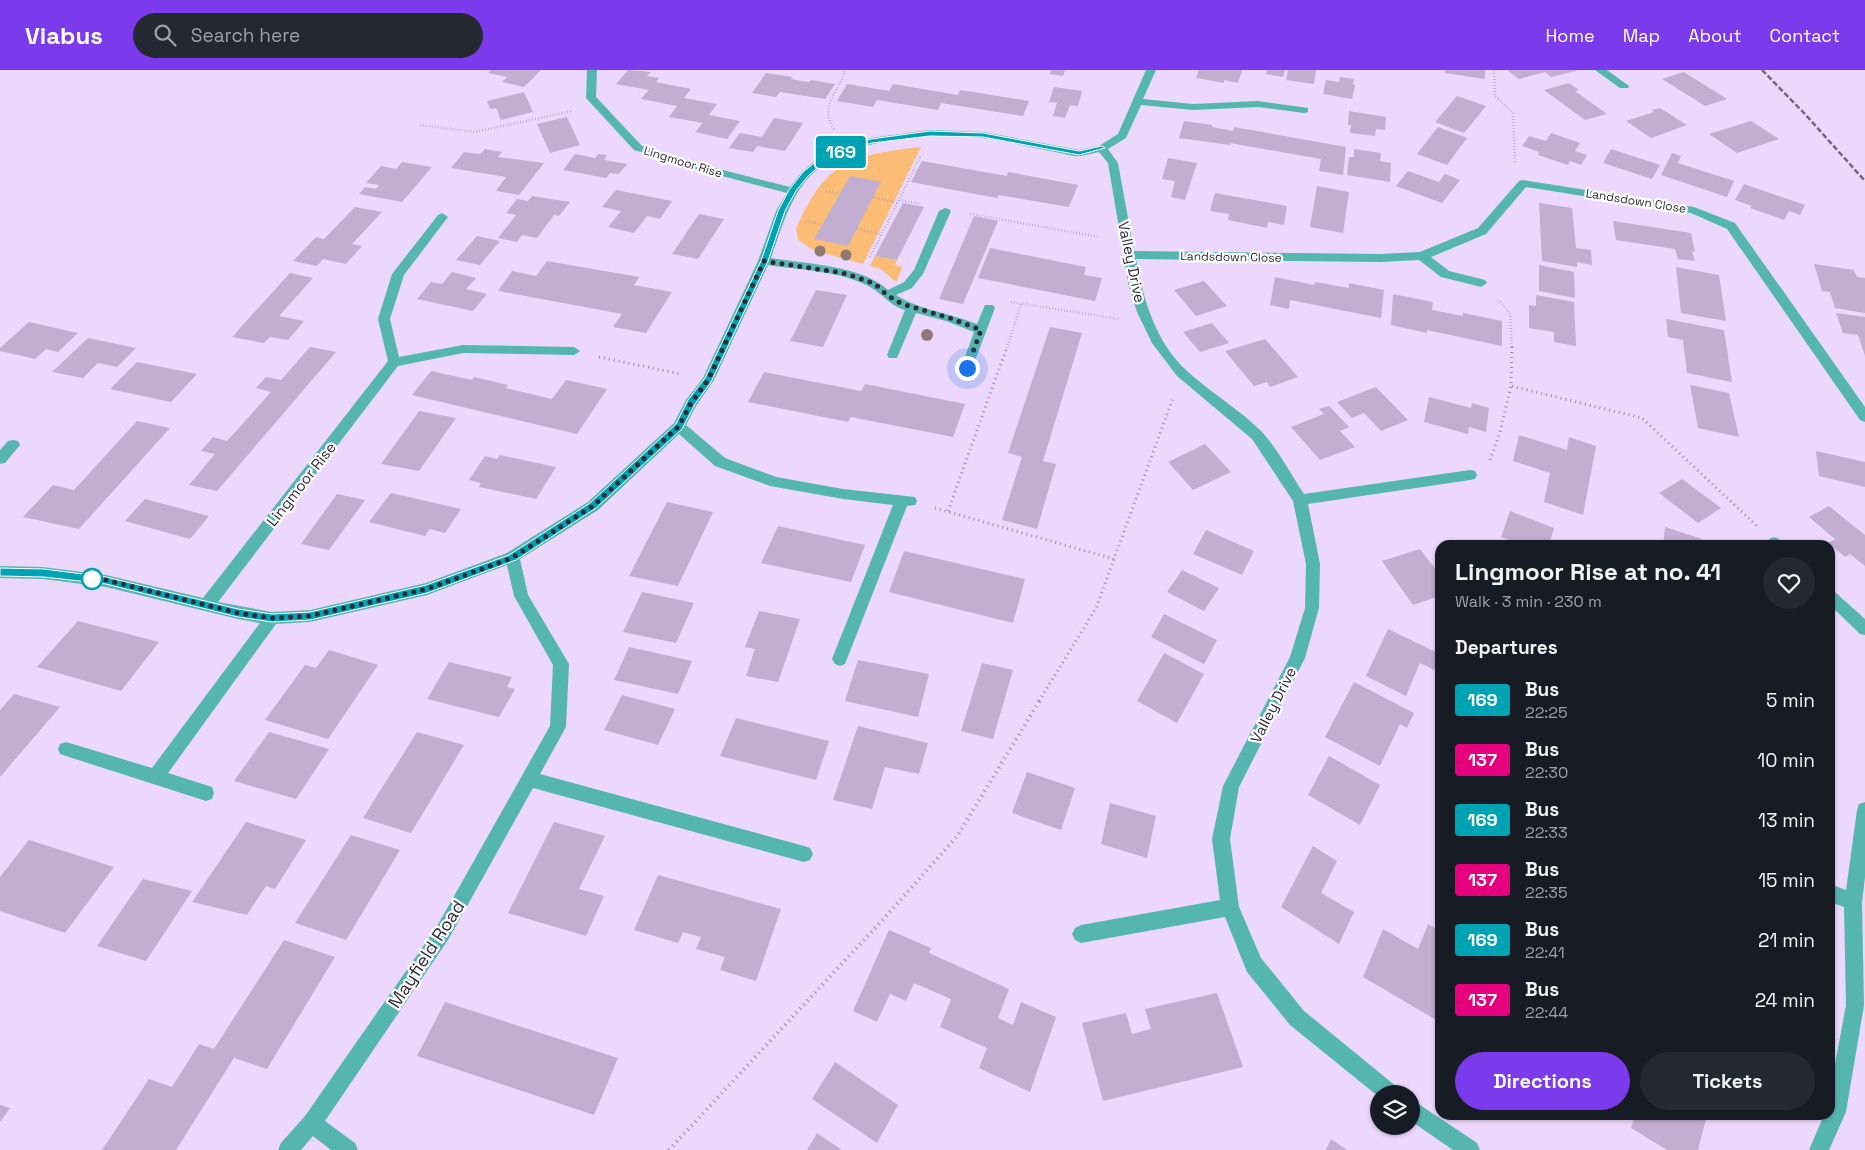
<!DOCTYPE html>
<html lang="en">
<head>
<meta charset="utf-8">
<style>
  :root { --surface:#171b24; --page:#242831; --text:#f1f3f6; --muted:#9ea1a6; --accent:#7c3aed }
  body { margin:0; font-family:"Space Grotesk",sans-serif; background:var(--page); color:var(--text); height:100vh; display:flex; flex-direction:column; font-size:19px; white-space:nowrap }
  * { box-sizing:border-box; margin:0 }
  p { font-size:16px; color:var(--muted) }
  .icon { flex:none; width:28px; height:28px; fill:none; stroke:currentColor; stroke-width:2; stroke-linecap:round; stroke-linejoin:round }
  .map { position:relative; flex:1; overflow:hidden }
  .side { position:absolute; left:1435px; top:470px; width:400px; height:580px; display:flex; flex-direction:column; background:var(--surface); border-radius:15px; box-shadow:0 1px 4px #0004 }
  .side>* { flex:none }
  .badge { padding:0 10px; border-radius:4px; font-size:18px; line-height:32px }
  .controls { position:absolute; left:1370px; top:1015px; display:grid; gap:10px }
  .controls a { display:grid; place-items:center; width:50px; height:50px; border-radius:50%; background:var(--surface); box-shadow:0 1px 4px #0004; font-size:25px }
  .you { position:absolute; width:25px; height:25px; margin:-12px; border:4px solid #fff; border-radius:50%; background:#1a73e8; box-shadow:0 0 0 8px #1a73e833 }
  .map>.badge { position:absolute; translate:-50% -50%; box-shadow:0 0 0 2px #fff }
  h2 { padding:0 20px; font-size:19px; line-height:45px }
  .round { display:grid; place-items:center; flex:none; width:52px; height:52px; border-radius:26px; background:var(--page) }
  .summary { display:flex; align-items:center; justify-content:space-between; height:85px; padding:0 20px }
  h1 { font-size:24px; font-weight:700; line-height:38px }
  .primary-button { display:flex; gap:10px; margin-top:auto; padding:10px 20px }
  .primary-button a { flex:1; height:58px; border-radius:30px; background:var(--accent); color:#fff; font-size:20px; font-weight:700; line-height:58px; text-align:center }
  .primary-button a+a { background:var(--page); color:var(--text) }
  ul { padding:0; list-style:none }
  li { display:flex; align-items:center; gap:15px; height:60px; padding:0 20px }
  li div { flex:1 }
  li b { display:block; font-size:19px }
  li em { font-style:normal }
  li .badge { min-width:55px; font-weight:700; text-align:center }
  header { display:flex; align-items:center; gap:30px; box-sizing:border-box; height:70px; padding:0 25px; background:var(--accent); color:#fff }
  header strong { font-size:24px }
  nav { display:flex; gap:28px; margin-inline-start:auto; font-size:18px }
  .search { width:350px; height:45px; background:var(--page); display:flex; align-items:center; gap:12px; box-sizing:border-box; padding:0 18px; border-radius:28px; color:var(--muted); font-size:19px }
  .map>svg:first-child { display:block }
  .green { fill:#fbbd76 }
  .building { fill:#c1aed1 }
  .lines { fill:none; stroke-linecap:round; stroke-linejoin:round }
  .path-far2 { stroke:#9b8da8; stroke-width:2.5; stroke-dasharray:0.5 2.5; stroke-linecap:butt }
  .path-far1 { stroke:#9b8da8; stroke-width:3; stroke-dasharray:1 4; stroke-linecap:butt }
  .path { stroke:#9b8da8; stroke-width:4; stroke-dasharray:1 4.5; stroke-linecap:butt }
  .minor { fill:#55b6af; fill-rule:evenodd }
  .rail { stroke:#72667c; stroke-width:2.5; stroke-dasharray:5.5 2.5; stroke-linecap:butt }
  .tree { fill:#917871 }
  .line { fill:#00a3b4; stroke:#fff }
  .walk { stroke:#312a38; stroke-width:5; stroke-dasharray:0 9 }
  .stop-dot { fill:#fff; stroke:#00a3b4; stroke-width:2.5 }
  .labels { text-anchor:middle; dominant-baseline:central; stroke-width:4.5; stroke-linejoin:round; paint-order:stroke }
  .far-street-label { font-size:12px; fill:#312a38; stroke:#fff }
  .street-label { font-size:15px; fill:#312a38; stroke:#fff }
  .near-street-label { font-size:18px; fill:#312a38; stroke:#fff }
</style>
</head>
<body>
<header>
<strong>Viabus</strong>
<div class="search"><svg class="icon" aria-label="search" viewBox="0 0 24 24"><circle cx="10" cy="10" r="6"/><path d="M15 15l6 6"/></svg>Search here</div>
<nav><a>Home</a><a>Map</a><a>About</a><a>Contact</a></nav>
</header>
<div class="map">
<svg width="1865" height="1080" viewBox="0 0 1865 1080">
  <rect width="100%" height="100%" fill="#ebd8fc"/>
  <path class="green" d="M921 77 863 194 813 180 798 170 796 158C804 142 812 124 824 111 848 84 888 81 921 77Z
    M875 186 897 190 895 195 902 197 897 211H895L881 199 870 196Z"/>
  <path class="building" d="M491 0H541L524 17 502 12 507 7 488 3Z
    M628 0 651 2 647 6 659 8 656 12 691 19 684 28 717 34 709 45 740 51 727 69 695 62 703 53 669 47 677 36 641 29 649 20 616 14Z
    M1051 0H1065L1063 6 1050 4Z
    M1199 0H1242L1238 13 1224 10V13L1196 8Z
    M1267 0H1285L1283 7 1266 4Z
    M1288 0H1316L1314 14 1286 10Z
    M1445 0H1485V9L1445 3Z
    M1507 0H1576V1L1551 7 1545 2 1519 9Z
    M1684 2 1727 29 1705 36 1662 9Z
    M766 3 793 7 791 9 802 11 809 12 811 10 835 14 825 29 780 22 776 27 752 23Z
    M1340 7 1354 9 1353 14 1355 15 1352 29 1323 24 1326 10 1339 12Z
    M1569 13 1579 20 1575 21 1607 44 1585 50 1544 20Z
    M847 14 889 21 893 14 958 25 960 20 1029 31 1023 46 941 33 938 40 877 30 873 37 837 31Z
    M1054 17 1082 21 1078 36 1070 35 1065 48 1053 46 1057 33 1049 32Z
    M524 22 533 42 501 50 496 38 490 39 487 31Z
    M1457 26 1486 36 1464 63 1435 52Z
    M1660 38 1687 55 1651 68 1626 51 1654 42 1652 40Z
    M1349 41 1386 47 1385 60 1376 59 1375 66 1350 63 1351 55H1348Z
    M567 47 580 75 550 83 537 54Z
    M774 48 803 53 785 81 757 76 753 82 729 78 740 63 762 67Z
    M1184 51 1212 55V57L1233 61 1234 57 1346 77 1343 105 1319 101 1321 89 1230 73V75L1179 68Z
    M1751 51 1779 69 1737 83 1709 64Z
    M1438 57 1467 68 1447 95 1417 84Z
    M1551 63 1580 73 1575 81 1587 85 1581 95 1570 91 1568 95 1538 85 1539 82 1522 76 1529 66 1546 71Z
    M485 79 502 82 498 87 544 93 519 125 496 121 506 107 451 98 464 82 480 84Z
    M1354 79 1381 83 1380 91 1391 93 1390 112 1347 105 1349 87H1354Z
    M1611 79 1660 95 1652 109 1603 93Z
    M1672 83 1681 86 1678 93 1734 111 1727 127 1661 105Z
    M575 84 595 88 598 84 607 85 604 90 627 94 619 104 610 103 606 108 563 100Z
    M1168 88 1197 93 1185 130 1171 127 1175 111 1162 109Z
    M922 91 1007 106 1008 102 1078 115 1069 137 999 125 997 128 911 112Z
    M402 92 432 97 402 132 359 124 365 117 376 119 379 115 366 113 381 96 396 99Z
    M1408 101 1439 112 1445 104 1460 110 1442 133 1396 116Z
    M850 106 881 112 848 176 814 169Z
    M1744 114 1805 135 1800 145 1789 141 1784 150 1750 138 1752 136 1735 130Z
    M1317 116 1349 122 1343 163 1310 157Z
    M616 120 672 131 660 149 647 146 634 163 608 157 621 141 602 137Z
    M1215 123 1287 136 1284 155 1268 152 1267 158 1228 150 1229 144 1210 141Z
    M532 126 570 132 559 146 554 145 537 168 522 165 517 172 498 168 516 145 506 143 517 129 528 131Z
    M903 133 924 137 897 190 875 186Z
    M1539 133 1572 138 1576 178 1591 180 1592 195 1577 192V197L1542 191Z
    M355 137 382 142 352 174 362 176 346 194 323 189 317 196 293 191 316 167 324 169Z
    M699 144 724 149 698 189 672 184Z
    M974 146 998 151 963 234 939 229Z
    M1613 151 1691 163 1695 182 1692 181 1695 191 1678 189 1675 179 1616 170Z
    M477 166 500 171 480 195 456 190Z
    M990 178 1086 197 1084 205 1102 208 1095 231 978 208Z
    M547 191 639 207 634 215 672 222 646 263 613 257 622 244 498 221 512 201 536 206Z
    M1814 194 1854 200 1857 207 1865 208V243L1835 238 1830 222 1822 221Z
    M1539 195 1574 202 1575 228 1539 221Z
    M1676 197 1719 205 1726 251 1681 243Z
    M452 202 476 208 466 219 487 224 473 241 417 229 431 212 442 214Z
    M290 203 313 208 279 246 304 251 288 270 270 267 264 273 232 267Z
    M1275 207 1314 215 1315 212 1349 218V213L1384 220 1381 248 1290 230 1289 239 1270 235Z
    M1204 211 1227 236 1196 246 1174 220Z
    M816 220 847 225 823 277 790 271Z
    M1393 224 1433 232 1432 240 1463 246V243L1502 251V276L1427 260V263L1391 255Z
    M1536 225 1574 232 1576 276 1554 272V262L1529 258V235L1536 236Z
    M1836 243 1865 247V286L1858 265 1843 263Z
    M1666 249 1724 260 1732 312 1687 303 1683 270 1668 267Z
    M29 252 78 263 58 282 46 279 35 289 0 281V278Z
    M1212 253 1229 273 1200 282 1183 262Z
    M1050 257 1082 263 1043 391 1056 394 1037 459 1002 450 1022 387 1008 383Z
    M88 268 136 278 117 297 98 293 83 308 52 302Z
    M1265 269 1298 307 1270 317 1267 312 1254 316 1225 281Z
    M310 277 336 282 217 421 189 415 215 384 201 381 213 367 227 371 271 322 256 318 266 307 281 310Z
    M137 292 197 304 171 332 110 319Z
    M431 301 472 310 474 307 508 315 506 318 552 329 566 310 607 319 577 364 412 325Z
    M764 302 861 321 865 314 965 334 953 367 851 347 848 352 748 332Z
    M1690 315 1729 323 1739 367 1698 358Z
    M1376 317 1408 350 1381 361 1364 343 1352 348 1337 332Z
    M1429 327 1471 338 1472 333 1489 338 1486 362 1469 357 1468 364 1424 352Z
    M1329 336 1349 357 1340 361 1355 377 1320 390 1291 357 1324 344 1319 339Z
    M419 341 456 348 419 401 381 394Z
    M137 351 170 358 79 459 23 447 53 415 74 420Z
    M1519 365 1567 380 1569 367 1596 376 1583 445 1544 432 1550 403 1513 391Z
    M1205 374 1231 402 1193 420 1168 392Z
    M1816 381 1865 392V417L1819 406Z
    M500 385 556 397 536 429 479 417 481 413 469 410 485 386 497 389Z
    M1682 409 1721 438 1698 453 1659 423Z
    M391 423 461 439 445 463 430 459 425 466 369 452Z
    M337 424 365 430 329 480 301 474Z
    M145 429 209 446 190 469 125 451Z
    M667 432 713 442 678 516 629 506Z
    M1829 436 1865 465V496L1850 484 1845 487 1828 473 1835 469 1809 447Z
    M1510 441 1554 458 1549 475H1521L1501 467Z
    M778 456 865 475 851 512 761 493Z
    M1665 457 1702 469 1701 475H1663Z
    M1206 460 1254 481 1242 505 1193 484Z
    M1420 479 1440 505V526L1413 535 1382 491Z
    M904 481 1025 509 1013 553 889 522Z
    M1182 500 1219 518 1204 541 1167 522Z
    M642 522 694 533 676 573 623 562Z
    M759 541 800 549 778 612 746 606 755 579 745 577Z
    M1164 544 1217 570 1204 594 1151 567Z
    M78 551 159 572 121 621 37 597Z
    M1388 559 1440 584 1434 600 1420 593 1406 626 1366 606Z
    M629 577 692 591 678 624 614 610Z
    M329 580 378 595 328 669 265 650 305 595 316 598Z
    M1164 583 1204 604 1177 653 1137 631Z
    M1830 583 1834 585 1832 607 1830 606Z
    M858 590 929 604 918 647 845 631Z
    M449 592 512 607 507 617 515 619 499 647 427 629Z
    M982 593 1013 600 993 669 961 661Z
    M1354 612 1414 643 1407 658 1400 654 1380 696 1325 667Z
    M14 624 60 637 0 707V640Z
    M622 625 675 639 658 675 604 660Z
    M736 648 829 671 816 710 720 686Z
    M858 656 928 673 919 704 885 697 872 739 833 730Z
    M269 662 329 679 296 729 234 711Z
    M417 662 464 675 411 763 363 748Z
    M1329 686 1380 715 1360 755 1308 725Z
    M1027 702 1075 718 1061 760 1012 743Z
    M1110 733 1156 746 1147 788 1101 774Z
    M246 752 306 770 275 819 266 816 247 845 192 832Z
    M554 752 605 766 579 819 604 826 586 866 508 843Z
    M351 765 400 780 346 870 295 853Z
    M29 770 114 797 65 863 0 841V807Z
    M1313 776 1337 791 1321 823 1354 842 1339 874 1281 837Z
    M658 805 781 839 756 911 720 900 725 887 696 879 701 867 683 862 678 873 634 860Z
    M143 809 192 821 146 891 97 876Z
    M1428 854 1440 861V946L1438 951 1363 907 1383 859 1418 879Z
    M889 860 931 878 929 883 1009 919 998 948 1013 955 1021 932 1056 947 1030 1022 979 998 987 978 940 957 951 929 914 913 906 931 890 924 877 952 853 941Z
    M284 870 335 887 267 999 234 988 176 1080H102L149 1009 172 1017 199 974 214 979Z
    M1217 923 1243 997 1103 1031 1082 953 1126 943 1132 964 1151 959 1145 939Z
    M445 932 618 988 594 1045 417 986Z
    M835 992 898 1035 877 1073 812 1029Z
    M0 1035 10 1038 0 1052Z
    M1635 1045H1707L1698 1080H1667L1631 1058Z
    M817 1063 842 1080H807Z
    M1331 1069 1347 1080H1326Z"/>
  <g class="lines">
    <path class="path-far2" d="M1494 0 1495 26 1513 43 1515 92
      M420 55 475 62 572 41
      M834 59C819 36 837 24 845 2L843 0
      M920 87 899 130 920 134
      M826 121 840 123
      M873 127 898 133
      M970 144 1100 167
      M806 151 823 155
      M856 159 882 164
      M870 187 899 130
      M1498 230 1510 243 1512 278
      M1011 232 1119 249
      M1007 278 1021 234"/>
    <path class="path-far1" d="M1512 277 1511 316 1642 348 1757 456
      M599 287 681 304
      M1490 390 1500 362 1511 316
      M935 438 1114 489
      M948 441 1007 277
      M1039 631 1096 538 1173 328"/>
    <path class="path" d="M669 1080 889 843 958 765 1040 630"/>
    <path class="minor" d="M587 0H597L596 27 642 76 711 97 790 117 802 102 816 90 845 76 871 68 930 60 983 62 1079 80 1099 76 1118 64 1146 0H1156L1143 29 1193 34 1258 31 1308 38V42L1304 43 1258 37 1193 40 1141 35 1126 68 1108 79 1118 93 1134 181 1381 184 1420 182 1478 158 1519 111 1523 110 1694 137 1735 153 1865 337V352L1860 350 1727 159 1691 143 1526 117 1486 164 1431 187 1449 201 1485 210 1487 213 1481 217 1441 207 1419 190 1381 192 1136 189C1143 229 1156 273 1187 301 1210 322 1239 339 1261 361 1275 375 1292 406 1304 424L1470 400 1475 401 1477 405 1475 409 1470 410 1308 434 1320 494 1319 538 1305 588 1239 717 1230 769 1239 837 1261 888 1304 941 1397 1017 1400 1024H1379V1027L1290 955 1247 902 1225 847 1081 873 1075 870 1072 864 1075 858 1081 855 1220 830 1212 769 1223 716 1290 587 1305 538 1306 494 1293 431 1252 369 1177 306 1152 273 1137 242 1129 217 1108 93 1099 82C1093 83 1087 85 1081 86 1073 87 1063 83 1055 82 1031 77 1007 71 983 68 933 62 847 67 810 106 789 129 781 160 771 188 806 194 861 195 888 220L904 212 914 200 939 141 945 138 949 139 951 141 923 204 912 218 896 225C917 239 952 244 977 254L985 235H993L995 238 971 301H963L961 298 974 262 946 251 916 243 897 288H889L887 285 905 240C890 236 883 224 870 217 843 201 798 200 768 195L714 310 696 336 686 355 725 388 776 407 843 419 915 427 917 431 915 435 907 436 845 594 840 596 835 594 832 589 893 435 843 429 770 416 715 396 679 364 598 440 520 489 528 525 569 594 566 657 540 704 804 776 810 778 813 784 810 790 804 792 533 718 448 870 325 1051 355 1073 358 1080H331L313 1066 301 1080H278L281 1073 305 1046 436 858 550 656 553 595 514 526 507 495 427 525 310 552 276 554 168 703 212 717 214 723 212 729 206 731 66 686 60 684 58 679 60 674 66 672 152 698 260 553 238 549 106 517 43 509 0 508V496L43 497 106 505 203 528 388 291 378 249 392 204 438 145 442 143 448 147 404 205 390 249 399 287 463 275 574 277 580 281 574 285 463 283 398 296 218 532 272 542 310 540 426 513 507 483 588 432 674 353 686 330 703 308 758 191 776 141 787 123 703 101 634 80 586 28Z
      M1595 0H1607L1629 16 1628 18H1620Z
      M13 370 18 371 20 375 5 393 0 394V380L8 371Z
      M1774 467 1779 469 1783 475H1768L1769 469Z
      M1830 520 1835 522 1865 549V565L1860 564 1830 535Z
      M1865 732V807L1862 832 1864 935 1846 1042 1829 1080H1809L1824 1045H1830V1021L1846 935 1844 837 1830 832V814L1846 820 1857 740 1859 734Z
      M1411 1029 1477 1073 1480 1080H1453L1411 1051Z"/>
    <path class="rail" d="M1762 0 1804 43 1865 111"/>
  </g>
  <g class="tree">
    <circle cx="820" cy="181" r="5.5"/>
    <circle cx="846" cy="185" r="5.5"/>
    <circle cx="927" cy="265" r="6"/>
  </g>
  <path class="line" d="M930 61 983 63 1079 81 1102 76 1105 78 1079 85 983 67 930 66 872 73 852 79 823 93 808 106 796 121 785 141 768 191 720 293 711 312 695 334 682 359 596 438 516 490 427 523 310 550 272 552 238 547 106 514 44 507 0 506V498L44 499 106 507 238 539 272 544 310 542 426 515 509 485 590 433 676 354 688 330 705 308 761 191 778 141 789 120 803 102 818 90 847 76 871 69Z"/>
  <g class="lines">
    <path class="walk" d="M92 509H90L106 510 238 543 272 548 310 546 427 519 512 488 593 436 679 356 691 333 708 310 764 191 843 203 859 208 875 214 887 225 902 234 950 248 981 260 967 298"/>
  </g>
  <circle class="stop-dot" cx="92" cy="509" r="10"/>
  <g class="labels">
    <g class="far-street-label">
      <text transform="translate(683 92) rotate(17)">Lingmoor Rise</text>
      <text transform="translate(1636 131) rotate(9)">Landsdown Close</text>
      <text transform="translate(1231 187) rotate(1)">Landsdown Close</text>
    </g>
    <g class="street-label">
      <text transform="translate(1132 192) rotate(78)">Valley Drive</text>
      <text transform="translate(301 414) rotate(-52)">Lingmoor Rise</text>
      <text transform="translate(1273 635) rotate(-63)">Valley Drive</text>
    </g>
    <g class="near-street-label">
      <text transform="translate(426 884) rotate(-57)">Mayfield Road</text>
    </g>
  </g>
</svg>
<div class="controls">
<a><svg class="icon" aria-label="layers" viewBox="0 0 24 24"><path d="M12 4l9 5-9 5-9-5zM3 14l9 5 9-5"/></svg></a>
</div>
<div class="you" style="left:967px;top:298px"></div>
<b class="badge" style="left:841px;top:82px;background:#00a3b4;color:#fff">169</b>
<section class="side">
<div class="summary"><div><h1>Lingmoor Rise at no. 41</h1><p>Walk · 3 min · 230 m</p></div><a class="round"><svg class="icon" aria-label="heart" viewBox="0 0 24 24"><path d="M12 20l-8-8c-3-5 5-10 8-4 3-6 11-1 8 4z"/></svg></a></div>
<h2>Departures</h2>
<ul>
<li><span class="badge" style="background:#00a3b4;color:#fff">169</span><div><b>Bus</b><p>22:25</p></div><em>5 min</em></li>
<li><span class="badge" style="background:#e6007e;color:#fff">137</span><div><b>Bus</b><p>22:30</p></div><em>10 min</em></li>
<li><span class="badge" style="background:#00a3b4;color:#fff">169</span><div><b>Bus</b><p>22:33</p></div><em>13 min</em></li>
<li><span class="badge" style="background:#e6007e;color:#fff">137</span><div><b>Bus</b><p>22:35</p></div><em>15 min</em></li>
<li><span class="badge" style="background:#00a3b4;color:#fff">169</span><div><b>Bus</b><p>22:41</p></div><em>21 min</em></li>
<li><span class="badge" style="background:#e6007e;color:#fff">137</span><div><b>Bus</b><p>22:44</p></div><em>24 min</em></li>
</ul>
<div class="primary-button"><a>Directions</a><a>Tickets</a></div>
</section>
</div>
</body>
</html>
